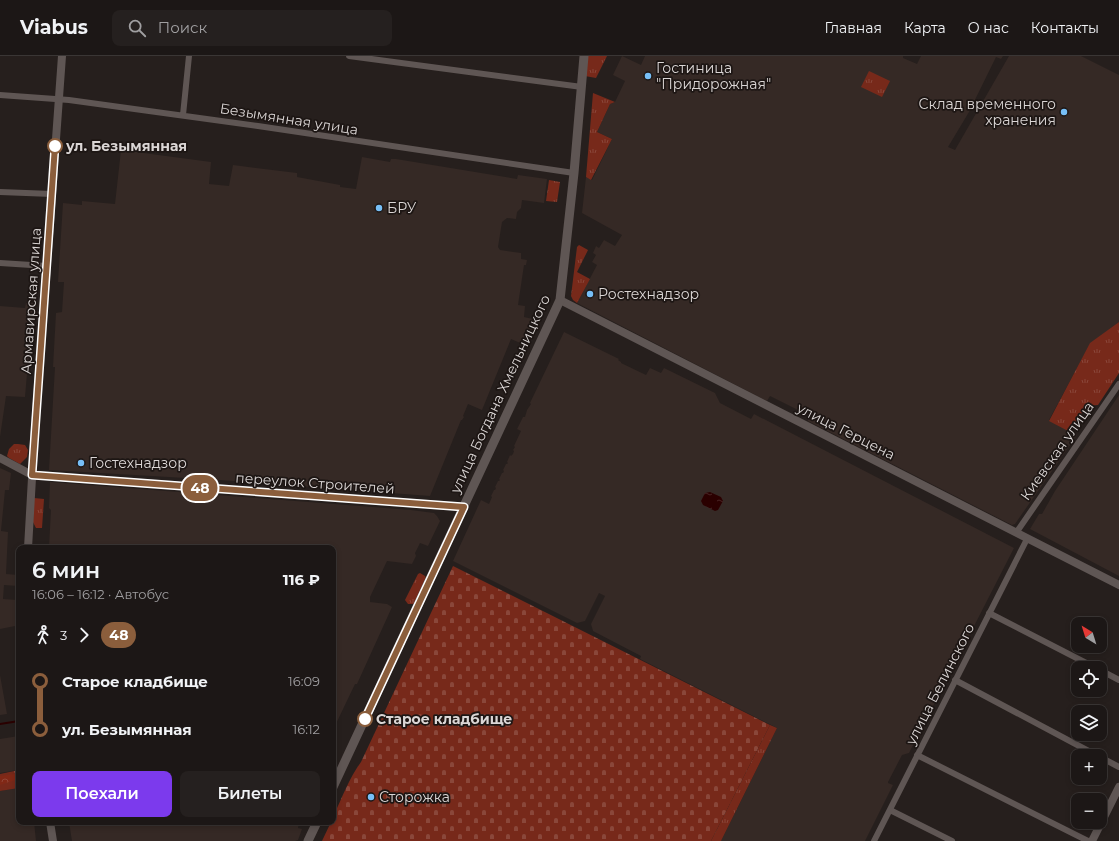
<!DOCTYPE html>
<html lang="ru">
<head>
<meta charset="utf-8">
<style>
  :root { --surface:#1c1716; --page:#25201f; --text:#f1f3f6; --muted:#a09fa1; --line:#3a3635; --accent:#7c3aed }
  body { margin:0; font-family:Montserrat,sans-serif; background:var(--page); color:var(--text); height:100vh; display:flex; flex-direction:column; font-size:15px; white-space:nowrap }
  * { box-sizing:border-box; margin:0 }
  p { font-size:13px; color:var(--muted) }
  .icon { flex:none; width:22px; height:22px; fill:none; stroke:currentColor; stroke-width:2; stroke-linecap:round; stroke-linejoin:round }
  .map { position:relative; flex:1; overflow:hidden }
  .sheet { position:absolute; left:16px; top:489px; width:320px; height:280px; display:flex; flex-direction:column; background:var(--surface); border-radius:8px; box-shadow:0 2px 6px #0003,0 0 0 1px var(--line) }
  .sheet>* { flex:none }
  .badge { padding:0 8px; border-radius:13px; font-size:14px; line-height:26px }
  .needle { width:26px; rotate:322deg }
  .buttons { position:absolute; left:1071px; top:561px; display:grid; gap:8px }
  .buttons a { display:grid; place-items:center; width:36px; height:36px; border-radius:8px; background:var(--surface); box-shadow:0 2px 6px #0003,0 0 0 1px var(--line); font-size:20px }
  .map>.badge { position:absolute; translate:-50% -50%; box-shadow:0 0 0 2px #fff }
  .legs { display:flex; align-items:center; gap:6px; height:44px; padding:0 16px; font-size:13px }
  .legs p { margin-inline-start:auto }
  .overview { display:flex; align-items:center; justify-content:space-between; height:68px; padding:0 16px }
  h1 { font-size:22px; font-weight:600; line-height:30px }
  .action { display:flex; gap:8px; margin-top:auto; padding:8px 16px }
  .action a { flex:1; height:46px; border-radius:8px; background:var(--accent); color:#fff; font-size:16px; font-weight:600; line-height:46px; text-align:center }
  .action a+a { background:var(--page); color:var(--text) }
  ul { padding:0 16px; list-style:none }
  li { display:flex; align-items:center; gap:14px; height:48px; font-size:15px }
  li i { display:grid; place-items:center; width:6px; height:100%; margin:0 5px; background:currentColor }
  li i::after { content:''; width:10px; height:10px; margin:-5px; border:3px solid; border-radius:50%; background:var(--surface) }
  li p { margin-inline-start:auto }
  li:first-child i { background:linear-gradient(#0000 50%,currentColor 0) }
  li:last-child i { background:linear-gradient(currentColor 50%,#0000 0) }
  header { display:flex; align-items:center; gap:24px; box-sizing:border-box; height:56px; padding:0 20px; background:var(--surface); border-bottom:1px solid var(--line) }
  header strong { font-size:19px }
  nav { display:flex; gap:22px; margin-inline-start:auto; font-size:14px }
  .search { width:280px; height:36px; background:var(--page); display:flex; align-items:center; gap:10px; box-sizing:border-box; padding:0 14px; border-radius:8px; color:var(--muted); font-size:15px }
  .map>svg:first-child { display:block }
  .built { fill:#352925 }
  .grass { fill:url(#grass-tufts) }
  .forest { fill:url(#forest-crowns) }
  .cemetery { fill:url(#cemetery-stones) }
  .water { fill:url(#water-ripples) }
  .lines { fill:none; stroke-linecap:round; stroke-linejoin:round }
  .stream { stroke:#2a0000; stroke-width:2 }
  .minor { stroke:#5f5654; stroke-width:6 }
  .tertiary { stroke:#5f5654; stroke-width:8 }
  .secondary { stroke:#5f5654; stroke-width:9 }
  .line-1-casing { stroke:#fff; stroke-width:9 }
  .line-1 { stroke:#8b5e3c; stroke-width:6 }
  .poi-dot { fill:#77bff7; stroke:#1d1614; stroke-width:1.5 }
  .stop-1-dot { fill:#fff; stroke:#8b5e3c; stroke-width:2 }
  .labels { text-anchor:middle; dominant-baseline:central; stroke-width:3.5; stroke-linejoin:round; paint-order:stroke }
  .poi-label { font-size:14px; fill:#dbd6d5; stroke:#1d1614; text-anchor:start }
  .street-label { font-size:14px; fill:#dbd6d5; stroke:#1d1614 }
  .stop-label { font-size:14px; font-weight:bold; fill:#dbd6d5; stroke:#1d1614; text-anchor:start }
</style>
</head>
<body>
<header>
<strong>Viabus</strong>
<div class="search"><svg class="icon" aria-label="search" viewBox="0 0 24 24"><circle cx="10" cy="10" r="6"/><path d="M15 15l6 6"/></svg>Поиск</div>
<nav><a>Главная</a><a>Карта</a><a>О нас</a><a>Контакты</a></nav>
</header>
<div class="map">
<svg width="1119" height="785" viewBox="0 0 1119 785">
  <defs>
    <pattern id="grass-tufts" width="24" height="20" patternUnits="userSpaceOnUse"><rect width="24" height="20" fill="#77291a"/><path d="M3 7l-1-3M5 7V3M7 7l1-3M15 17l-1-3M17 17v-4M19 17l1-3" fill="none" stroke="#8a473a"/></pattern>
    <pattern id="forest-crowns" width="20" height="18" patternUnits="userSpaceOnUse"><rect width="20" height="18" fill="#812816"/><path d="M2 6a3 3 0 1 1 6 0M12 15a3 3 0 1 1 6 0" fill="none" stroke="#924637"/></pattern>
    <pattern id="cemetery-stones" width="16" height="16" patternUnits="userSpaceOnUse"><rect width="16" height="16" fill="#77291a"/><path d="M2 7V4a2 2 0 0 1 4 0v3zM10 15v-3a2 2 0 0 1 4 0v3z" fill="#8a473a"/></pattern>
    <pattern id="water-ripples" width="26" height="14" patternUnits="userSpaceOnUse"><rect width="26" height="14" fill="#2a0000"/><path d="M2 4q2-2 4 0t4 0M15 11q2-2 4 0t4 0" fill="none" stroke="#482424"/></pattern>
  </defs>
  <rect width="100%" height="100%" fill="#261f1d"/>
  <path class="built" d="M622 0 641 9 645 0H903V2L917 8 921 0H1003L1001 3 996 1 969 56 948 91 955 94 1009 0H1081L1119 19V266L1090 288 1049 364 1077 379 1015 468 1012 469 808 365V359L770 340 767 345 577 247 597 209 592 206 596 199 593 197 596 190 599 192 604 184 615 190 622 179 582 157 586 121 592 124 612 83 597 76 610 48 615 46 625 25 613 19Z
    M121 94 211 106 209 128 229 130 233 109 297 117V121L340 129V131L356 133 362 101 390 106 391 103H396L517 123 518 119 547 123 544 147 522 144 521 152 517 156 516 163 507 162 502 166 498 191 500 194 521 197V203L527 204 526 209H524L518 249 525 250 524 261 537 264 525 289 511 283 482 354 468 348 463 360 464 361 462 364H461L430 440 220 424 49 414 55 311H53L56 257 62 256 64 226H58L63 147 82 149V145L115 148Z
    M26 247H33L25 341 6 340 0 381V250L25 252Z
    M564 276 619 303 618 304 621 306V307L646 319 650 312 661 317 664 312 666 313 715 337 720 347 751 363 754 358 1014 492 909 697 902 699 888 726V727L893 729 865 785H721L777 672 640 603 641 600 593 575 591 568 605 540 599 537 585 565 577 567 453 505 481 444 489 448 492 441 491 440 494 434H495L496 432 495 431 498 425H499L500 424 499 423 502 417H503L504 415 503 414 506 408H507L508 407 507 406 510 399 511 400 513 398 514 395 513 394 515 391 514 390 521 375 517 373 523 361H525L527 354 531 348 530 347Z
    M1119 339V520L1030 473 1039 458H1042L1055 435Z
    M0 412 11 417 9 434H5L1 475 8 476 6 518 18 519V530L4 529 3 543 17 544 15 570 0 573Z
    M50 426 411 454 434 457 437 460 440 465 428 490 420 487 415 497 416 500 412 508 387 505 370 541V546L387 548 392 551 357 628H355L333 674V492H49L51 454 49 452Z
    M0 619 7 658 0 659Z
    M19 680V714L0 717V683Z
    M19 732V766H34L36 785H0V735Z
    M69 766H299L298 772 302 773 298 784 295 785H72Z"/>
  <path class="grass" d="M586 0H607L596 22 585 20Z
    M869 15 890 25 882 41 861 31Z
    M593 37 615 46 610 48 597 76 612 83 591 124 586 121Z
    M549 124 560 126 557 146 546 145Z
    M579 189 588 194 577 216 590 223 577 247 573 244 571 240 577 191Z
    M1119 266V317L1098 349 1086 350 1070 376 1049 365 1090 287Z
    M14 388H18L25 389 28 394 27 401 20 408 9 402 7 400 9 393Z
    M34 442 44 443 42 472H36L33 466Z
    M420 517 425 520 426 522 414 548H408L405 544 418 518Z
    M770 669 777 672 721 785H711Z
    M19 714V732L0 735V718Z"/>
  <path class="forest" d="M16 718 17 721 15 724 0 729V720Z"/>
  <path class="cemetery" d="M453 510 770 669 711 785H322L331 766H333V761C342 742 349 722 361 706Z"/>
  <path class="water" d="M710 436 721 441 723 445 718 454 715 455 703 449 701 445 705 437Z"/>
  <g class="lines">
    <path class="stream" d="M16 627 19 646
      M0 668 19 665"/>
    <path class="minor" d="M349 0 582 31
      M0 39 69 44 258 70 574 117
      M183 59 189 0
      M0 136 52 138
      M0 207 47 210
      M1016 477 1119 328
      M989 557 1096 612
      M1100 614 1119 624
      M955 624 1098 700
      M917 699 1088 785
      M1100 701 1119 711
      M890 754 952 785
      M874 785 1027 483"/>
    <path class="tertiary" d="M560 244 1119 529
      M0 402 32 419 464 451
      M28 492 34 387 62 0
      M50 766 53 785
      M1092 785 1119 731"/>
    <path class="secondary" d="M333 731 560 244 574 117 584 0
      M308 785 317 766"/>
  </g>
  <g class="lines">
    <g class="line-1-casing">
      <path id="line-1" d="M55 90 32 419 464 451 365 663"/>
    </g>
    <use href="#line-1" class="line-1"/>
  </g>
  <g class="poi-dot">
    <circle cx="648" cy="20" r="4"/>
    <circle cx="1064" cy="56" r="4"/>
    <circle cx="379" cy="152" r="4"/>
    <circle cx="590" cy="238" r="4"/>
    <circle cx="81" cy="407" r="4"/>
    <circle cx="371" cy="741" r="4"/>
  </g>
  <g class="stop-1-dot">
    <circle cx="55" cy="90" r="7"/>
    <circle cx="365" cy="663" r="7"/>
  </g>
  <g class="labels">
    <g class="poi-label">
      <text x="656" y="12">Гостиница<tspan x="656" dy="16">"Придорожная"</tspan></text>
      <text x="1056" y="48" text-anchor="end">Склад временного<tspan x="1056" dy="16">хранения</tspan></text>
      <text x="387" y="152">БРУ</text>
      <text x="598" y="238">Ростехнадзор</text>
      <text x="89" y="407">Гостехнадзор</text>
      <text x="379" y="741">Сторожка</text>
    </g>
    <g class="street-label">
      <text transform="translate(289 63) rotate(9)">Безымянная улица</text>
      <text transform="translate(31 245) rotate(-86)">Армавирская улица</text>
      <text transform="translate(500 338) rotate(-65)">улица Богдана Хмельницкого</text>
      <text transform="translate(846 375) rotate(27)">улица Герцена</text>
      <text transform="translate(1057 395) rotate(-55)">Киевская улица</text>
      <text transform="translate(315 427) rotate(4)">переулок Строителей</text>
      <text transform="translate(940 628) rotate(-63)">улица Белинского</text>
    </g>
    <g class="stop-label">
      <text x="66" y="90">ул. Безымянная</text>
      <text x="376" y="663">Старое кладбище</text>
    </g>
  </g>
</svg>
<div class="buttons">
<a><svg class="needle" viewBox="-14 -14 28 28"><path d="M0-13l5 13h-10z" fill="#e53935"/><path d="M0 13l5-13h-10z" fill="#a09fa1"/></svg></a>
<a><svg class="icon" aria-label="locate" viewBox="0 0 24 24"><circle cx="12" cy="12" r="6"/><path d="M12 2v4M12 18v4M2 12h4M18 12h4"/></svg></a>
<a><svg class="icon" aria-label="layers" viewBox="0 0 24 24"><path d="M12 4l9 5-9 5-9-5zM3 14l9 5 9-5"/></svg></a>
<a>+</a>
<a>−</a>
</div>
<b class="badge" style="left:200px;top:432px;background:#8b5e3c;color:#fff">48</b>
<section class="sheet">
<div class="overview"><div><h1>6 мин</h1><p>16:06 – 16:12 · Автобус</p></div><b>116 ₽</b></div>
<div class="legs"><svg class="icon" aria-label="walk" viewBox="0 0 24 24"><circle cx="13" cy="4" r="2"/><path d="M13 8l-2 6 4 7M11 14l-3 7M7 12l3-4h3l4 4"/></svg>3<svg class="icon" aria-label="forward" viewBox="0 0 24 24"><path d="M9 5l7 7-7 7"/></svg><b class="badge" style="background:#8b5e3c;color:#fff">48</b></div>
<ul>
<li><i style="color:#8b5e3c"></i><b>Старое кладбище</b><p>16:09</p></li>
<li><i style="color:#8b5e3c"></i><b>ул. Безымянная</b><p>16:12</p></li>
</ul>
<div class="action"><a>Поехали</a><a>Билеты</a></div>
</section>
</div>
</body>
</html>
